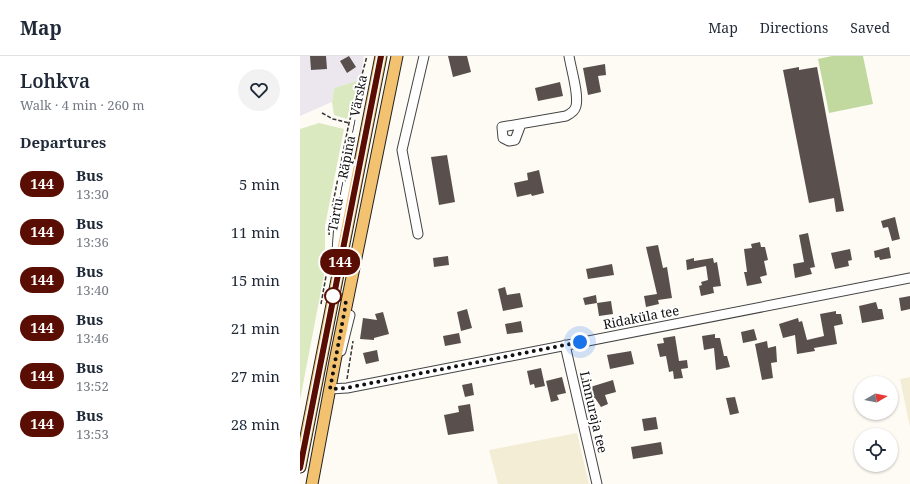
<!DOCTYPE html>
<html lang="en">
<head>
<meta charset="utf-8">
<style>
  :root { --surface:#fff; --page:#f2f2f3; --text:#1f2937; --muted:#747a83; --line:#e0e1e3 }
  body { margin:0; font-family:"Noto Serif",serif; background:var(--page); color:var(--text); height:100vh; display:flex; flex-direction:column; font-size:15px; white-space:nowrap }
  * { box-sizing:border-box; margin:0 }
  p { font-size:13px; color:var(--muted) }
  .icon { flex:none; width:22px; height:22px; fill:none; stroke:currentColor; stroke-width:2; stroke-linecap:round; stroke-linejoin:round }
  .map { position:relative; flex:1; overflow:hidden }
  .side { display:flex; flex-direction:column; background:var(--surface); width:300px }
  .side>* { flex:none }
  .badge { padding:0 8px; border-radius:13px; font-size:14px; line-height:26px }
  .needle { width:26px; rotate:80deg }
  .tools { position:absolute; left:554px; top:320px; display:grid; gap:8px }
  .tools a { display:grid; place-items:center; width:44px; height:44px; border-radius:50%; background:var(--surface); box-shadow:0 1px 3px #0004; font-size:20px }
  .you { position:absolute; width:20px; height:20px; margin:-10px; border:3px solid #fff; border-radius:50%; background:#1a73e8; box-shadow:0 0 0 6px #1a73e833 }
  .map>.badge { position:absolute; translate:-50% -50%; box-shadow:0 0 0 2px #fff }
  h2 { padding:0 20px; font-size:15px; line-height:36px }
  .round { display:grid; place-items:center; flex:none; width:42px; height:42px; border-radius:21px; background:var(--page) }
  .headline { display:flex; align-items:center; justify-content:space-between; height:68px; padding:0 20px }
  h1 { font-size:19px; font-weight:600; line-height:30px }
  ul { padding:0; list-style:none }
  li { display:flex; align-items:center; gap:12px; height:48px; padding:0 20px }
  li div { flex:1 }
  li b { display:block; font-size:15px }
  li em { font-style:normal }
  li .badge { min-width:44px; font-weight:700; text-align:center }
  header { display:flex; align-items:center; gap:24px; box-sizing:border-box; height:56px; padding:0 20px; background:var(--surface); border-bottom:1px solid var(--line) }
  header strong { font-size:19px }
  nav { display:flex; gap:22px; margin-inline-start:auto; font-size:14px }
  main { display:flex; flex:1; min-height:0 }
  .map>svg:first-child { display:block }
  .industrial { fill:#ece6ee }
  .farmland { fill:#f4edd5 }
  .green { fill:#dae9bf }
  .forest { fill:#c1d99f }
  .building { fill:#59504d }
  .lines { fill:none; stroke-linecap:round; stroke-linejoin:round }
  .minor-casing { stroke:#444; stroke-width:11 }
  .major-casing { stroke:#222; stroke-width:13 }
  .path { stroke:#333; stroke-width:1.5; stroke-dasharray:4 2; stroke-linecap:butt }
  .minor { stroke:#fff; stroke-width:9 }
  .major { stroke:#f2c271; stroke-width:11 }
  .line-casing { stroke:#fff; stroke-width:9 }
  .line { stroke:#5a0e03; stroke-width:6 }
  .walk { stroke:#111; stroke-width:4; stroke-dasharray:0 7.2 }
  .stop-dot { fill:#fff; stroke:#5a0e03; stroke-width:2 }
  .labels { text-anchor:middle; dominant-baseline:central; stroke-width:4; stroke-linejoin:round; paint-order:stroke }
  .street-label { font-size:13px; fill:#111; stroke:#fff }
</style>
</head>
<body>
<header>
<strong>Map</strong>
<nav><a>Map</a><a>Directions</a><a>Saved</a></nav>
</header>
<main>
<section class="side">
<div class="headline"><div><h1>Lohkva</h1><p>Walk · 4 min · 260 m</p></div><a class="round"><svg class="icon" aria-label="heart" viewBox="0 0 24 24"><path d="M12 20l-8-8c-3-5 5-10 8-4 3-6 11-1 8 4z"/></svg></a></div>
<h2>Departures</h2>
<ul>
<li><span class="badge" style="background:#5a0e03;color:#fff">144</span><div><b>Bus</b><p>13:30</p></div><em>5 min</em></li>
<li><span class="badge" style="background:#5a0e03;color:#fff">144</span><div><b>Bus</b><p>13:36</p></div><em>11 min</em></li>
<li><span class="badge" style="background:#5a0e03;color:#fff">144</span><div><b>Bus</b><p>13:40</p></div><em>15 min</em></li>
<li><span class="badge" style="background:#5a0e03;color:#fff">144</span><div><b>Bus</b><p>13:46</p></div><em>21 min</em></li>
<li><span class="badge" style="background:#5a0e03;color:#fff">144</span><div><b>Bus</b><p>13:52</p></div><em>27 min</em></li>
<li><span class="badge" style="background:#5a0e03;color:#fff">144</span><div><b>Bus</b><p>13:53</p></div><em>28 min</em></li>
</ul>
</section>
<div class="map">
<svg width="610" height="428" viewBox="0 0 610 428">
  <rect width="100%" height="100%" fill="#fefbf5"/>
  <path class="industrial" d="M0 0H64L60 24 34 32 32 46 0 60Z"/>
  <path class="farmland" d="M610 321V372L600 323Z
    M277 377 289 428H198L189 394Z"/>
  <path class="green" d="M60 24 47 63 34 59 32 46 34 32Z
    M19 67 44 73 25 170V214L0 344V73Z"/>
  <path class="forest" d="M532 0H563L573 48 529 57 518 3Z"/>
  <path class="building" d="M10 0H26L27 13 11 14Z
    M49 0 56 11 47 17 40 5Z
    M148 0H167L171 16 153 21Z
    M305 8 306 19 298 20 301 36 288 39 283 12Z
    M499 11V14L517 11 544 155 536 156 534 142 509 147 483 14Z
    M260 26 263 40 238 45 235 32Z
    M147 99 155 146 139 149 131 101Z
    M239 114 244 137 232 140 231 138 217 141 214 127 228 124 227 117Z
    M595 161 600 183 592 185 588 171 583 172 581 165Z
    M508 177 515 211 510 212 512 218 495 222 493 208 504 206 499 179Z
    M460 186 461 191H465L468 204 464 205 467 219 460 221 462 227 447 230 444 216H447L444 193 452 192 451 188Z
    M358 189 363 212 367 211 372 242 358 244 359 248 346 251 344 240 357 238 346 191Z
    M589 191 591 202 580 204 579 201 575 202 574 195Z
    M550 193 552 204 548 205 549 210 535 213 531 197Z
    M148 200 149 209 134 211 133 202Z
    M394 202V205L413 202 414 207 417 206 421 230 413 231 414 237 401 240 399 230 402 229 401 226 408 224 406 210 387 214 386 204Z
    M312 208 314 219 288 223 286 213Z
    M205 231 207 239 220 237 223 251 203 255 198 233Z
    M296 239 297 247 285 249 283 242Z
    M610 240V253L601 255 599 242Z
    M311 245 313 258 299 260 297 247Z
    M576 246 578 253H582L584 263 562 267 559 250Z
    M167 253 172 272 161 275 157 256Z
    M536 255V258H541L543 268 534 270 537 288 514 292 515 295 497 298 495 279 483 282 479 268 498 262 499 266 502 265 507 284 524 280 520 258Z
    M83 256 89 278 74 282V284L60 283 63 262 77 264 75 258Z
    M221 265 223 276 207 278 205 268Z
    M454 273 457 284 443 287 441 276Z
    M159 277 161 287 145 290 143 280Z
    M415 278V282H420L424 300H427L430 311 416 314 414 292 404 294 402 280Z
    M375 280 379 305 387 304 388 312 381 313 383 322 374 323 373 315 369 316 366 300 360 301 357 288 364 287 363 282Z
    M467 285 468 292 476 290 477 306 471 307 473 322 462 324 455 288Z
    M77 294 79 305 66 308 63 297Z
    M331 295 334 308 310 313 307 299Z
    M241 312 245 330 235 332 234 328 230 329 227 315Z
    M262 321 266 337 257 339 259 344 251 346 246 325Z
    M313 324 316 336 305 339 308 348 301 351 295 342 290 343 287 332Z
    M172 327 174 339 165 341 162 329Z
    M435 341 439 357 430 359 426 342Z
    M170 348 174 375 148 379 144 359 159 356 158 350Z
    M356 361 358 373 344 375 342 363Z
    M361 386 363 398 333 403 331 391Z"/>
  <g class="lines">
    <g class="minor-casing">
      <path id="minor" d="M221 68 215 84 209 85 203 82 202 71 266 60C270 58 275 55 276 50 279 38 271 13 269 0
        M118 178 102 94 124 0
        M37 206C37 169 42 143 57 108
        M265 289 297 428
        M41 295 50 259
        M31 328 30 333 47 332 610 222"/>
    </g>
    <g class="major-casing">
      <path id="major" d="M0 411 81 0
        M12 428 35 305 97 0"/>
    </g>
    <path class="path" d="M22 57 33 63 49 67
      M32 152 49 67 67 0
      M29 179 31 160
      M21 248 28 209
      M47 323 53 285"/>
    <use href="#minor" class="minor"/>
    <use href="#major" class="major"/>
  </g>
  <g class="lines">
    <g class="line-casing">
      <path id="line" d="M0 412 81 0"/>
    </g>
    <use href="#line" class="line"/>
    <path class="walk" d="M33 240 46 247 30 333 46 332 280 286"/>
  </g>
  <circle class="stop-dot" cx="33" cy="240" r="8"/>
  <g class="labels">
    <g class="street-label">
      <text transform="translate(47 97) rotate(-79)">Tartu — Räpina — Värska</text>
      <text transform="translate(341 261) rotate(-11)">Ridaküla tee</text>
      <text transform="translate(294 356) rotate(77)">Linnuraja tee</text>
    </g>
  </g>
</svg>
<div class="tools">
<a><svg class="needle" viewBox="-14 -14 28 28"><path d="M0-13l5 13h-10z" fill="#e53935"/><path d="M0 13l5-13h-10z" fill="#747a83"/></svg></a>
<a><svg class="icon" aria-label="locate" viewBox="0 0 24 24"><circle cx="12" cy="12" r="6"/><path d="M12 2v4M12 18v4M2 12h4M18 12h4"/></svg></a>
</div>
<div class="you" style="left:280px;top:286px"></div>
<b class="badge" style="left:40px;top:206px;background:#5a0e03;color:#fff">144</b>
</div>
</main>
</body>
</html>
